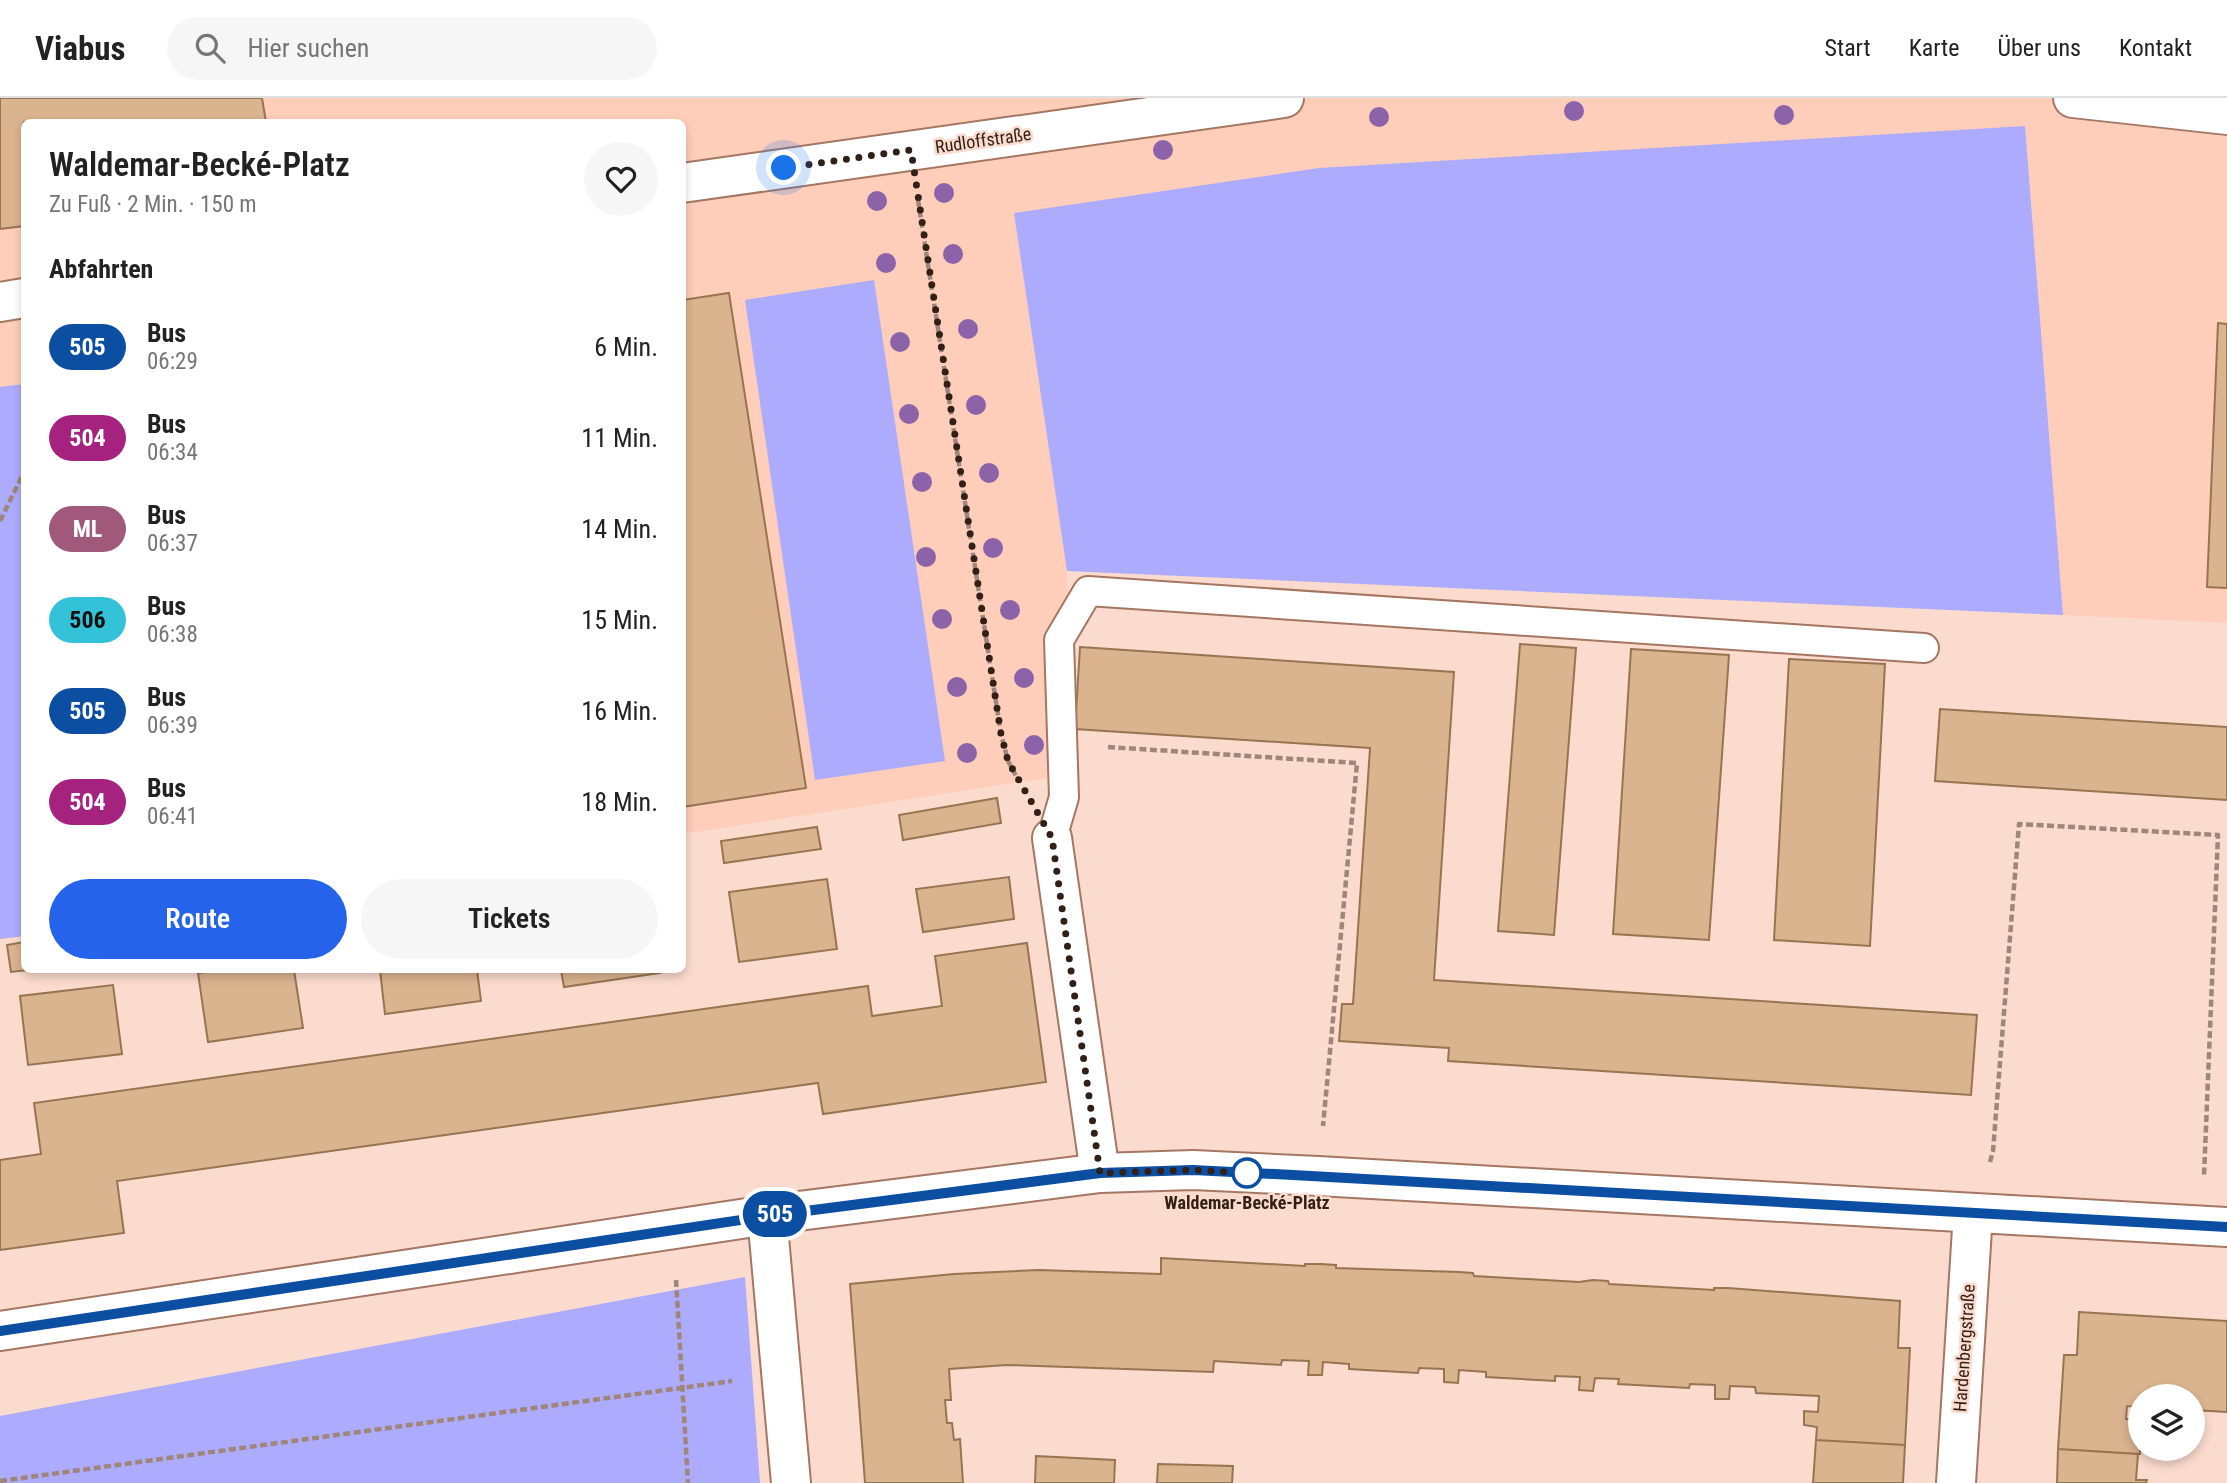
<!DOCTYPE html>
<html lang="de">
<head>
<meta charset="utf-8">
<style>
  :root { --surface:#fff; --page:#f6f6f6; --text:#222; --muted:#767676; --line:#e0e0e0; --accent:#2563eb }
  body { margin:0; font-family:"Roboto Condensed",sans-serif; background:var(--page); color:var(--text); height:100vh; display:flex; flex-direction:column; font-size:26px; white-space:nowrap }
  * { box-sizing:border-box; margin:0 }
  p { font-size:23px; color:var(--muted) }
  .icon { flex:none; width:38px; height:38px; fill:none; stroke:currentColor; stroke-width:2; stroke-linecap:round; stroke-linejoin:round }
  .map { position:relative; flex:1; overflow:hidden }
  .details { position:absolute; left:21px; top:21px; width:665px; height:854px; display:flex; flex-direction:column; background:var(--surface); border-radius:10px; box-shadow:0 4px 10px #0003 }
  .details>* { flex:none }
  .badge { padding:0 14px; border-radius:23px; font-size:24px; line-height:46px }
  .fabs { position:absolute; left:2128px; top:1286px; display:grid; gap:14px }
  .fabs a { display:grid; place-items:center; width:77px; height:77px; border-radius:50%; background:var(--surface); box-shadow:0 4px 10px #0003; font-size:35px }
  .you { position:absolute; width:35px; height:35px; margin:-18px; border:5px solid #fff; border-radius:50%; background:#1a73e8; box-shadow:0 0 0 10px #1a73e833 }
  .map>.badge { position:absolute; translate:-50% -50%; box-shadow:0 0 0 4px #fff }
  h2 { padding:0 28px; font-size:26px; line-height:63px }
  .round { display:grid; place-items:center; flex:none; width:74px; height:74px; border-radius:37px; background:var(--page) }
  .overview { display:flex; align-items:center; justify-content:space-between; height:119px; padding:0 28px }
  h1 { font-size:33px; font-weight:600; line-height:52px }
  .button { display:flex; gap:14px; margin-top:auto; padding:14px 28px }
  .button a { flex:1; height:80px; border-radius:42px; background:var(--accent); color:#fff; font-size:28px; font-weight:600; line-height:80px; text-align:center }
  .button a+a { background:var(--page); color:var(--text) }
  ul { padding:0; list-style:none }
  li { display:flex; align-items:center; gap:21px; height:91px; padding:0 28px }
  li div { flex:1 }
  li b { display:block; font-size:26px }
  li em { font-style:normal }
  li .badge { min-width:77px; font-weight:700; text-align:center }
  header { display:flex; align-items:center; gap:42px; box-sizing:border-box; height:98px; padding:0 35px; background:var(--surface); border-bottom:2px solid var(--line) }
  header strong { font-size:33px }
  nav { display:flex; gap:38px; margin-inline-start:auto; font-size:24px }
  .search { width:490px; height:63px; background:var(--page); display:flex; align-items:center; gap:18px; box-sizing:border-box; padding:0 24px; border-radius:38px; color:var(--muted); font-size:26px }
  .map>svg:first-child { display:block }
  .built { fill:#feceba }
  .green { fill:#adabfe }
  .building { fill:#dab38f; stroke:#987451; stroke-width:2 }
  .lines { fill:none; stroke-linecap:round; stroke-linejoin:round }
  .lane-casing { stroke:#a57662; stroke-width:32 }
  .street-casing { stroke:#a57662; stroke-width:42 }
  .secondary-casing { stroke:#a57662; stroke-width:42 }
  .path { stroke:#9f857a; stroke-width:4.5; stroke-dasharray:7 3.5; stroke-linecap:butt }
  .lane { stroke:#fff; stroke-width:28 }
  .street { stroke:#fff; stroke-width:38 }
  .secondary { stroke:#fff; stroke-width:38 }
  .tree { fill:#8c63a8 }
  .line-casing { stroke:#fff; stroke-width:16 }
  .line { stroke:#0b4ea2; stroke-width:10 }
  .walk { stroke:#321f16; stroke-width:7; stroke-dasharray:0 12.6 }
  .stop-dot { fill:#fff; stroke:#0b4ea2; stroke-width:3.5 }
  .labels { text-anchor:middle; dominant-baseline:central; stroke-width:5; stroke-linejoin:round; paint-order:stroke }
  .street-label { font-size:18px; fill:#321f16; stroke:#fbdbce }
  .stop-label { font-size:18px; font-weight:bold; fill:#321f16; stroke:#fbdbce }
</style>
</head>
<body>
<header>
<strong>Viabus</strong>
<div class="search"><svg class="icon" aria-label="search" viewBox="0 0 24 24"><circle cx="10" cy="10" r="6"/><path d="M15 15l6 6"/></svg>Hier suchen</div>
<nav><a>Start</a><a>Karte</a><a>Über uns</a><a>Kontakt</a></nav>
</header>
<div class="map">
<svg width="2227" height="1385" viewBox="0 0 2227 1385">
  <rect width="100%" height="100%" fill="#fbdbce"/>
  <path class="built" d="M0 0H2227V525L2063 517 2025 28 1067 473 1072 676 683 736 682 24H24V838L0 841Z"/>
  <path class="green" d="M2025 28 2063 517 1067 473 1014 115 1319 70Z
    M874 182 945 663 815 682 745 202Z
    M24 286V838L0 841V289Z
    M745 1179 760 1385H0V1318Z"/>
  <path class="building" d="M0 0H262L266 24H24V128L0 131Z
    M729 195 806 690 682 709V202Z
    M2218 225 2227 226V490L2207 489Z
    M1520 546 1576 550 1554 837 1498 833Z
    M1080 549 1454 574 1434 882 1977 917 1971 997 1448 963 1449 950 1339 943 1342 906H1353L1370 650 1075 631Z
    M1631 551 1729 557 1709 842 1613 836Z
    M1789 561 1885 566 1870 848 1774 842Z
    M1940 611 2227 629V702L1935 683Z
    M997 700 1001 725 903 742 899 717Z
    M817 729 821 751 724 765 721 743Z
    M1009 779 1014 821 923 834 916 791Z
    M827 781 837 851 739 864 729 794Z
    M24 844V872H28L11 874 7 847Z
    M1027 845 1046 984 823 1016 818 985 117 1083 124 1135 0 1152V1062L41 1056 34 1005 868 888 872 918 942 908 935 858Z
    M220 872H294L303 930 208 944 198 875Z
    M380 872H477L481 903 385 916Z
    M561 872H659L660 875 564 889Z
    M113 887 122 956 28 967 20 898Z
    M1161 1160 1305 1168V1166H1321L1336 1167V1170L1459 1174 1473 1175 1474 1178 1579 1184 1593 1182 1608 1183 1609 1186 1714 1192V1190H1728L1900 1203 1898 1250H1910L1905 1347 1816 1342 1817 1329 1804 1327V1313L1818 1314 1819 1298 1756 1295 1755 1289 1730 1288 1729 1301H1715V1287L1690 1286 1689 1290 1618 1286 1619 1281 1595 1280 1593 1293 1579 1292 1580 1279 1555 1278V1283L1486 1279V1274L1459 1272 1458 1285 1444 1284V1271L1419 1270 1418 1275 1349 1271V1266L1323 1264 1322 1277H1308L1309 1263 1282 1262 1281 1267 1214 1263 1213 1274 1007 1267 949 1271 951 1302H945L947 1325H952L954 1342 960 1341 963 1385H865L850 1186 954 1176 1039 1172 1161 1176Z
    M2079 1214 2227 1223V1314L2193 1312V1298H2140V1309L2127 1308 2126 1321H2140V1356L2058 1351 2064 1257H2077Z
    M1816 1342 1905 1347 1903 1385H1813Z
    M2058 1351 2138 1356 2136 1382H2147L2146 1385H2057Z
    M1036 1358 1115 1362 1114 1385H1035Z
    M1158 1366 1233 1368 1232 1385H1157Z"/>
  <g class="lines">
    <g class="lane-casing">
      <path id="lane" d="M1052 740 1064 699 1059 542 1088 493 1924 550"/>
    </g>
    <g class="street-casing">
      <path id="street" d="M2073 0 2227 17
        M682 85 1284 0
        M0 204 24 200
        M1052 740 1100 1075
        M767 1117 791 1385
        M1956 1385 1973 1115"/>
    </g>
    <g class="secondary-casing">
      <path id="secondary" d="M0 1233 767 1117 1100 1075 1193 1072 1318 1078 2227 1129"/>
    </g>
    <path class="path" d="M918 102 1001 636 1008 663 1016 678
      M0 423 24 374
      M1108 649 1357 665 1323 1028
      M1990 1064 1993 1053 2019 726 2218 737 2204 1078
      M676 1182 688 1385
      M0 1383 732 1283"/>
    <use href="#lane" class="lane"/>
    <use href="#street" class="street"/>
    <use href="#secondary" class="secondary"/>
  </g>
  <g class="tree">
    <circle cx="1574" cy="13" r="10"/>
    <circle cx="1784" cy="17" r="10"/>
    <circle cx="1379" cy="19" r="10"/>
    <circle cx="1163" cy="52" r="10"/>
    <circle cx="944" cy="95" r="10"/>
    <circle cx="877" cy="103" r="10"/>
    <circle cx="953" cy="156" r="10"/>
    <circle cx="886" cy="165" r="10"/>
    <circle cx="968" cy="231" r="10"/>
    <circle cx="900" cy="244" r="10"/>
    <circle cx="976" cy="307" r="10"/>
    <circle cx="909" cy="316" r="10"/>
    <circle cx="989" cy="375" r="10"/>
    <circle cx="922" cy="384" r="10"/>
    <circle cx="993" cy="450" r="10"/>
    <circle cx="926" cy="459" r="10"/>
    <circle cx="1010" cy="512" r="10"/>
    <circle cx="942" cy="521" r="10"/>
    <circle cx="1024" cy="580" r="10"/>
    <circle cx="957" cy="589" r="10"/>
    <circle cx="1034" cy="647" r="10"/>
    <circle cx="967" cy="655" r="10"/>
  </g>
  <g class="lines">
    <g class="line-casing">
      <path id="line" d="M0 1233 767 1118 1100 1075 1193 1072 1293 1077 2227 1129"/>
    </g>
    <use href="#line" class="line"/>
    <path class="walk" d="M784 70 911 52 1001 636 1008 663 1052 740 1100 1075 1193 1072 1247 1075"/>
  </g>
  <circle class="stop-dot" cx="1247" cy="1075" r="14"/>
  <g class="labels">
    <g class="street-label">
      <text transform="translate(983 42) rotate(-8)">Rudloffstraße</text>
      <text transform="translate(1964 1250) rotate(-86)">Hardenbergstraße</text>
    </g>
    <g class="stop-label">
      <text x="1247" y="1104">Waldemar-Becké-Platz</text>
    </g>
  </g>
</svg>
<div class="fabs">
<a><svg class="icon" aria-label="layers" viewBox="0 0 24 24"><path d="M12 4l9 5-9 5-9-5zM3 14l9 5 9-5"/></svg></a>
</div>
<div class="you" style="left:784px;top:70px"></div>
<b class="badge" style="left:775px;top:1116px;background:#0b4ea2;color:#fff">505</b>
<section class="details">
<div class="overview"><div><h1>Waldemar-Becké-Platz</h1><p>Zu Fuß · 2 Min. · 150 m</p></div><a class="round"><svg class="icon" aria-label="heart" viewBox="0 0 24 24"><path d="M12 20l-8-8c-3-5 5-10 8-4 3-6 11-1 8 4z"/></svg></a></div>
<h2>Abfahrten</h2>
<ul>
<li><span class="badge" style="background:#0b4ea2;color:#fff">505</span><div><b>Bus</b><p>06:29</p></div><em>6 Min.</em></li>
<li><span class="badge" style="background:#a5237f;color:#fff">504</span><div><b>Bus</b><p>06:34</p></div><em>11 Min.</em></li>
<li><span class="badge" style="background:#a0587b;color:#fff">ML</span><div><b>Bus</b><p>06:37</p></div><em>14 Min.</em></li>
<li><span class="badge" style="background:#34c2d8;color:#111">506</span><div><b>Bus</b><p>06:38</p></div><em>15 Min.</em></li>
<li><span class="badge" style="background:#0b4ea2;color:#fff">505</span><div><b>Bus</b><p>06:39</p></div><em>16 Min.</em></li>
<li><span class="badge" style="background:#a5237f;color:#fff">504</span><div><b>Bus</b><p>06:41</p></div><em>18 Min.</em></li>
</ul>
<div class="button"><a>Route</a><a>Tickets</a></div>
</section>
</div>
</body>
</html>
